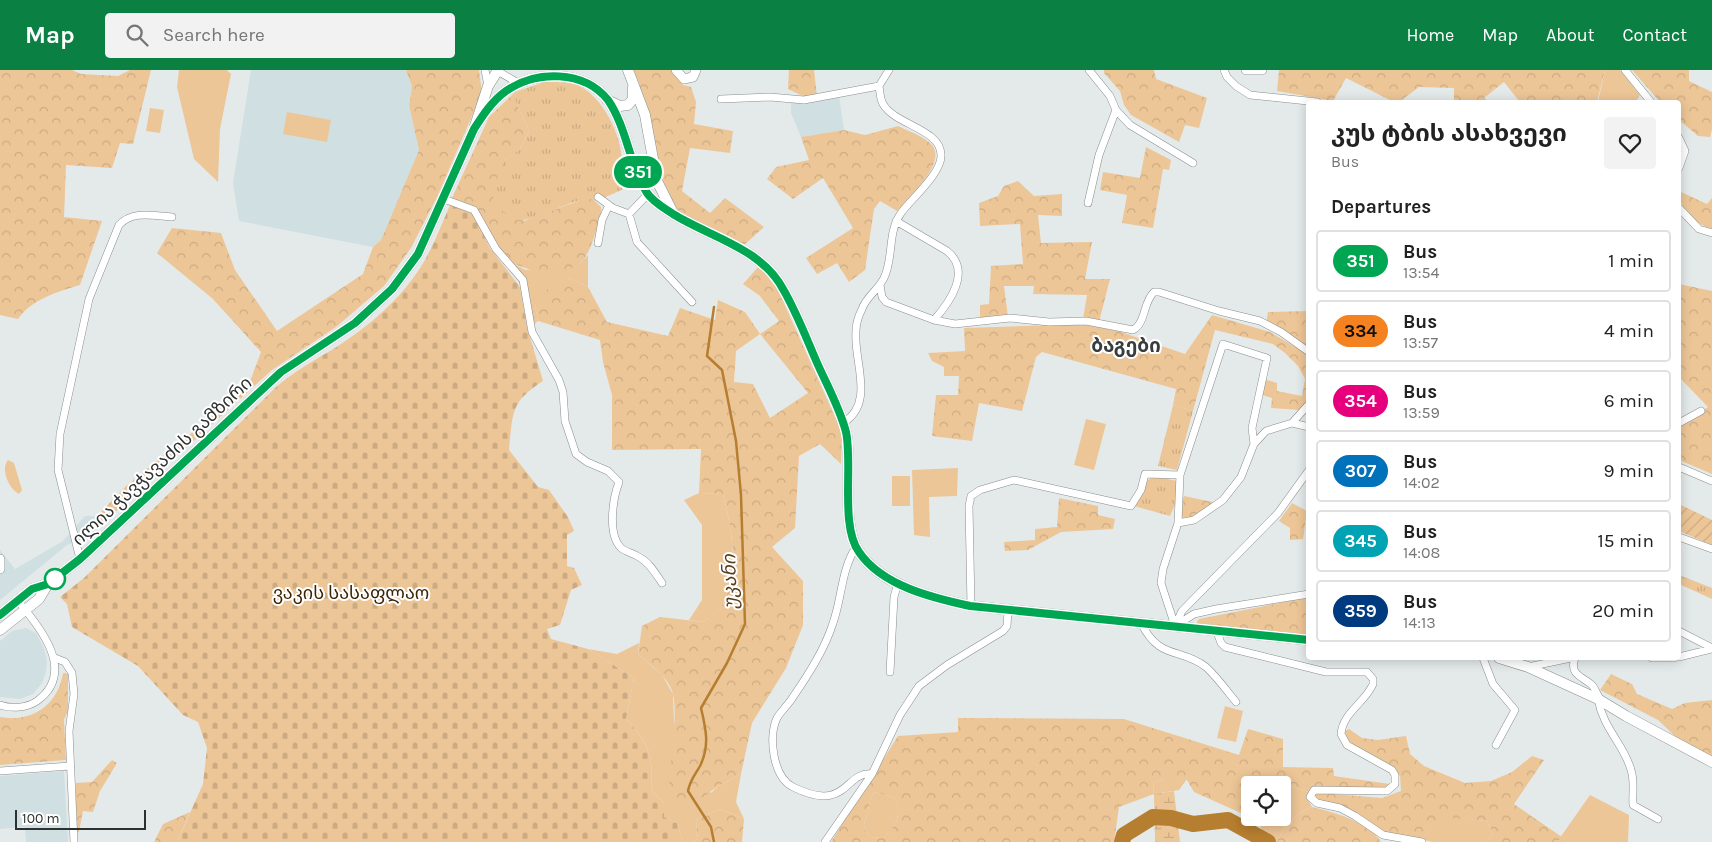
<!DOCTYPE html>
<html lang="en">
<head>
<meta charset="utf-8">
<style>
  :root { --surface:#fff; --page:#f2f2f2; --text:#222; --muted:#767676; --line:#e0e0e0; --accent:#0b8043 }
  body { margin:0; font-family:Karla,"Noto Sans Georgian",sans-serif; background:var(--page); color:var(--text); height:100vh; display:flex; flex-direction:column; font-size:19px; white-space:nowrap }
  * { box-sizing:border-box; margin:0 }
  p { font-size:16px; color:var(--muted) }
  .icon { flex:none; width:28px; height:28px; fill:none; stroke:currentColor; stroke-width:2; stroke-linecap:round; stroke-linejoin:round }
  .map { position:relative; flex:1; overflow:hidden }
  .side { position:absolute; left:1306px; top:30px; width:375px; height:560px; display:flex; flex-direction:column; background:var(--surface); border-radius:5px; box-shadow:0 2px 12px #0003 }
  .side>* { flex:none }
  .badge { padding:0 10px; border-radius:16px; font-size:18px; line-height:32px }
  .buttons { position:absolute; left:1241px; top:706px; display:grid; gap:10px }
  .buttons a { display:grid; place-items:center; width:50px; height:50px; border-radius:5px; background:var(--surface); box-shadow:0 2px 12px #0003; font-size:25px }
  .scale { position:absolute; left:15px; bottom:12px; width:131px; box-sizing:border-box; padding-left:5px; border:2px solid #2d3030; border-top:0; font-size:14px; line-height:18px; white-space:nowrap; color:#2d3030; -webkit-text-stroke:4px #fff; paint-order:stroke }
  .map>.badge { position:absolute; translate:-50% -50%; box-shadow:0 0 0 2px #fff }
  h2 { padding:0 25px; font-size:19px; line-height:45px }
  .round { display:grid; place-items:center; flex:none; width:52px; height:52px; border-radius:5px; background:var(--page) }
  .overview { display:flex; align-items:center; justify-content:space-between; height:85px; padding:0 25px }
  h1 { font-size:24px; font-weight:700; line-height:38px }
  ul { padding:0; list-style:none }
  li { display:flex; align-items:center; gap:15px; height:62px; margin:0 10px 8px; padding:0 15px; border:2px solid var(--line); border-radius:5px }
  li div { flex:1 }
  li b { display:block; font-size:19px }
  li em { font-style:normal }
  li .badge { min-width:55px; font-weight:700; text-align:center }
  header { display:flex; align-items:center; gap:30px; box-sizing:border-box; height:70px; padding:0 25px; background:var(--accent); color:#fff }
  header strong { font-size:24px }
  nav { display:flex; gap:28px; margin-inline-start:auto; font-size:18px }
  .search { width:350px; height:45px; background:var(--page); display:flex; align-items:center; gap:12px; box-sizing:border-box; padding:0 18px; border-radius:5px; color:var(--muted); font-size:19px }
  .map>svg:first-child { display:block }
  .built { fill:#d0dfe1 }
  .grass { fill:#edc697 }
  .forest { fill:url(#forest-crowns); fill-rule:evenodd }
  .wetland { fill:url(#wetland-marsh) }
  .cemetery { fill:url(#cemetery-stones) }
  .park { fill:url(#park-tufts) }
  .garden { fill:url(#garden-furrows) }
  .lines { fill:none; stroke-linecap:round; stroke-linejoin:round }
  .stream { stroke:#b67e30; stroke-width:2.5 }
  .river { stroke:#b67e30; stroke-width:16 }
  .minor-casing { stroke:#888e8e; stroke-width:8 }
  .tertiary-casing { stroke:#888e8e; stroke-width:10 }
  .secondary-casing { stroke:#888e8e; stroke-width:11 }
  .minor { stroke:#fff; stroke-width:7 }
  .tertiary { stroke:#fff; stroke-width:9 }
  .secondary { stroke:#fff; stroke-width:10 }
  .line-casing { stroke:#fff; stroke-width:11 }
  .line { stroke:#00a651; stroke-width:8 }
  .stop-dot { fill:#fff; stroke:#00a651; stroke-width:2.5 }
  .labels { text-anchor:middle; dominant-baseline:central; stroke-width:4; stroke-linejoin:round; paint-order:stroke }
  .street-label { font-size:18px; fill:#2d3030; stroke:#fff }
  .park-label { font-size:18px; fill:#3c2403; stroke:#fff }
  .neighbourhood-label { font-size:19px; font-weight:bold; fill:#383d3e; stroke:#fff }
  .water-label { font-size:19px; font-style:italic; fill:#583f1f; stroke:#fff }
</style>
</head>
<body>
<header>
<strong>Map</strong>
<div class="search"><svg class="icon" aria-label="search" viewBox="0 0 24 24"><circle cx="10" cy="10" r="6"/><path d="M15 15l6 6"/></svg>Search here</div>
<nav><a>Home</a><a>Map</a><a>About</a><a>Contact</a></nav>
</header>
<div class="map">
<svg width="1712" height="772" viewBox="0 0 1712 772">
  <defs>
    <pattern id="forest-crowns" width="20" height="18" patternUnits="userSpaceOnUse" patternTransform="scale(1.25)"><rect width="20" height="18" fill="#edc697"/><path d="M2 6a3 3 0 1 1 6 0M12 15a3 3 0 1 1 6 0" fill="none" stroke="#ccaa82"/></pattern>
    <pattern id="wetland-marsh" width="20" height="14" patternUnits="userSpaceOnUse" patternTransform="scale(1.25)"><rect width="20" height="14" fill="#edc697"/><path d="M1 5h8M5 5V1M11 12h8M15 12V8" fill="none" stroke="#ccaa82"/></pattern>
    <pattern id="cemetery-stones" width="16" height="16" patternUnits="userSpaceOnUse" patternTransform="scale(1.25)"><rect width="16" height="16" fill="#edc697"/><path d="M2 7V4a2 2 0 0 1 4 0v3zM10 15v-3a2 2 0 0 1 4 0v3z" fill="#ccaa82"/></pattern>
    <pattern id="park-tufts" width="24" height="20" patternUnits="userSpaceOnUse" patternTransform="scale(1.25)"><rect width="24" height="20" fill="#edc697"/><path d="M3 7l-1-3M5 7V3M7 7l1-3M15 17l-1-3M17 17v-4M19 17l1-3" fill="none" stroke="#ccaa82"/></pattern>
    <pattern id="garden-furrows" width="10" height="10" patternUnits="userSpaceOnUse" patternTransform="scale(1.25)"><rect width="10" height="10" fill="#edc697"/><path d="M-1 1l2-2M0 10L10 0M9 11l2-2" fill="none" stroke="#ccaa82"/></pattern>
  </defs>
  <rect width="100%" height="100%" fill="#e4eaea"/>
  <path class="built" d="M251 0H406L412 17 409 35 419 80 381 170 373 177 239 151 233 113Z
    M839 26 844 60 801 67 791 43V32Z
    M85 446H97L104 453 87 468 67 475 0 530V480L15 499 63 471Z
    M26 558 36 563 44 578 47 591 46 602 42 613 33 624 20 629 0 627V571L12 561Z
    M64 701 68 772H26L25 757 0 759V706Z"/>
  <path class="grass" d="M179 0H227L231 4 220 59 218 112 194 89 177 17Z
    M1605 0H1620L1640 25 1636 32H1598Z
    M150 38 164 40 160 63 146 61Z
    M287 42 331 50 327 72 283 64Z
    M588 185V217L569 208 535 235 538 251 534 254 523 204 511 193 526 200 580 193Z
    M1086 349 1106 354 1094 400 1074 395Z
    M8 390 14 393 22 420 19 424C9 419 0 399 8 390Z
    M958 398 957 426 929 427 930 467 914 465 912 400Z
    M892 406H910V436H892Z
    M699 423 723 424C732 460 740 501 722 536 719 542 709 548 704 552L689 550 702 530V455L684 430Z
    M639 573 638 584 662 605 673 624 674 653 711 723 718 716 741 704 736 732 744 749 720 739 696 750 697 769 693 772H683L677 753 664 747V733L651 720C654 686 649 673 626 649L634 608 588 579 617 584Z
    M1225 636 1243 641 1236 672 1217 668Z
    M1163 709H1187L1179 720 1154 724 1153 713Z
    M1279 713 1309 722 1307 728 1312 737C1297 741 1283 758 1277 772L1264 767 1260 755 1243 744 1250 740V748H1282V715H1277Z
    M875 722 895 728C902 746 897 754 884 768L870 767C860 756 865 753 868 741 870 732 869 729 875 722Z
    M1590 725 1629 745 1628 772H1557Z
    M1442 746 1487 751 1493 764 1487 772H1432L1422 769Z"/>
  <path class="forest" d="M0 0H72L81 4 118 6 130 0H151L133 74 120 73 112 98 66 95 64 147 102 151 80 215C57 222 32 229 18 249L0 245Z
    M406 0H479L482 23 437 127 411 178 384 216 336 257 272 300 176 387 161 397 104 453 97 446 126 416 236 327 249 314 261 282 213 229 157 183 172 158 221 163 235 200 277 261 363 204 373 177 381 170 419 80 409 35 412 17Z
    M633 0H672L683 15 691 17 696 32 694 54 733 61 730 83 690 78 682 121 710 143 725 128 764 157 742 177 680 143 664 121 649 48 639 13Z
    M789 0H814L817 27H805L788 19Z
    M1104 0H1154L1156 9 1207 28 1199 58 1185 55 1179 72 1131 45 1124 35 1120 21 1104 3Z
    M1279 0H1605L1597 32H1517L1519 31 1504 12 1484 28 1488 32H1454V18L1419 17 1399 32H1394L1346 8 1333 31 1277 21Z
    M1632 0H1689V11L1712 22V59L1710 67 1698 66 1679 50V32H1660Z
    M515 22V30L529 61 520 79 505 90 524 151 586 128H592L601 137C602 147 598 155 595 164 585 196 579 196 548 206L511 193 499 178 475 139 452 128 489 47Z
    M898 56C908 61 921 65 930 73 950 91 909 127 897 141L880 131 874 139 865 200 849 212 837 193 817 204 806 188 853 158 823 108 793 129 767 109 776 97 809 90 801 67 844 60 865 65Z
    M1146 77 1171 90 1169 100 1163 99 1153 158 1122 153 1127 125 1100 120 1103 102 1140 108Z
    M1018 111 1034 126 1062 124V146L1038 145 1041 173 1092 172 1085 209H1110L1099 252 1083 249 1087 225 1033 224 1034 216H1004L1008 247 980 248V235L989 234 991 196 1023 194 1020 154 980 156 979 133 998 126 1004 116Z
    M1679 121 1707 134 1712 128V159C1695 154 1679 140 1679 121Z
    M759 196 778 220 839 356 842 367 841 394 820 374 799 386 795 458 772 477 803 511V555L786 598 752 653 741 704 718 716 698 731 681 732 669 717C670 693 678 645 673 624 669 607 650 595 638 584L642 556 660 547 704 552C709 548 718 542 722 536 740 501 732 460 723 424L699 423 701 379 612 380V325L603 292 600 270 538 251 535 235 550 216 569 208 588 217 607 252 668 266 680 238 715 250 718 230 745 242 760 264 779 251 760 226 743 214ZM760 264 808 323 770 348 753 314 734 312 736 281Z
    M1679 214 1712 221V404L1679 390V355L1708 337 1679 307Z
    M1309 241V277L1266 254 1268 242Z
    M1212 245 1270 262 1307 284 1309 331 1300 340 1271 338 1272 328 1259 324 1264 309 1277 313V321L1302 326 1305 309 1298 296 1285 283 1273 274 1215 260 1193 341 1173 335 1176 319 1042 282 1036 287 1022 341 979 333 972 371 932 366 936 325H958L959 306H944V297L932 291 928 283 965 281 964 258 1083 254 1121 262 1185 284Z
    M1184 426 1217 433C1204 445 1192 449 1175 447Z
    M1059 428 1098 436V445L1115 449 1113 459 1061 462 1028 480 1005 481 1004 472 1035 470V459L1057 457Z
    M1292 433 1307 441 1303 469 1290 470V458L1279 451Z
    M1309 527V565L1195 555 1199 549Z
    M63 603 68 604V641L64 649 66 690 0 695V647C32 653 58 635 63 603Z
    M1611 604 1632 614 1637 624 1672 639 1685 633 1712 630V688L1678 669 1658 650 1600 620Z
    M958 648 1124 649 1239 685 1248 659 1283 669V697L1333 698 1334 706 1390 714V717L1387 719 1309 722 1279 713 1250 715V740L1243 744 1194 722 1187 710 1163 709 1153 713 1154 724 1119 737 1114 772H831L898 666 958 662ZM875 722 895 728C902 746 897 754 884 768L870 767C860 756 865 753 868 741 870 732 869 729 875 722Z
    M1349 659 1362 668 1378 670 1406 666 1410 684 1424 696 1465 713 1491 711 1512 702 1532 686 1544 690 1514 734 1562 767 1557 772H1487L1493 764 1487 751 1442 747 1422 769 1382 762 1314 728 1315 724 1320 723 1382 728 1401 721 1400 706 1395 701 1348 672 1345 661Z
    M112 690 117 693 100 721 93 742 83 741 79 762H76V713L92 712Z
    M1312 737C1333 742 1370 752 1381 772H1277C1283 758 1297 741 1312 737Z
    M720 739 744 749 742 772H693L697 769 696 750Z
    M190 742 177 772H154L163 754Z"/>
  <path class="wetland" d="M1174 721 1180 772H1155L1154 724Z"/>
  <path class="cemetery" d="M450 135 473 143 490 178 520 217 527 257 543 311C510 332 513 343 509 380L538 417 549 420 568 447 574 461 567 465V496L574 498 582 515 571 520 560 555 547 559 551 569 588 579 634 608 626 649C649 673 654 687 651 720L664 733V747L677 753 683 772H177L203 714 207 678 198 652 183 645 138 596 72 557 67 534 60 527 84 508 275 318C293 302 315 290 335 278 365 259 396 233 416 204 431 183 440 158 450 135Z"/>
  <path class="park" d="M544 12C556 12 568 11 579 16 600 26 615 54 620 76 623 91 621 103 628 117L597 131C577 119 529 163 508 146 502 142 498 134 493 128L498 105 505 90 520 79 529 61 515 30V22Z
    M1173 335 1193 341 1177 400 1158 396Z
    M1153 406 1177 411 1180 423 1170 446 1134 436 1146 412Z
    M1679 505 1712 518V529L1679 514Z"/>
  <path class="garden" d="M1679 434 1712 450V475L1679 461Z"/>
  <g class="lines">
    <path class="stream" d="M714 772 711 757 688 721C690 710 695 705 700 696 710 676 706 659 701 638L727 593 745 554 741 425 736 371 722 300 707 286 714 237"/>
    <path class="river" d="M1122 772 1124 765 1153 747 1171 748 1193 754 1228 750 1268 772"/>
    <g class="minor-casing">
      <path id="minor" d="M485 0 488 16
        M496 0 518 13
        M1089 0 1110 26 1116 40 1130 55 1193 93
        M1224 0 1227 7 1236 16 1250 25 1317 32
        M1625 0 1651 32
        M721 29 770 27 804 30 879 16
        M1679 68 1685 81 1679 98
        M598 127 613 138 629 144 648 124
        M444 129 474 140 496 179 523 210 532 262 559 310 563 322 565 351 576 384 587 392 608 401 619 412C613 428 607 464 621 478 626 482 633 483 639 487 649 492 656 504 662 513
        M1088 133 1099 85 1116 40
        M1679 138 1699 159 1712 163
        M629 144 637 172 692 232
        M896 151 947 181C972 201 950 232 934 250
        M598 173 602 150 609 135
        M880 215 882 227 886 232 934 250 955 254 1010 248 1049 252 1086 251 1133 260C1146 253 1143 232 1154 222H1159L1219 241 1260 251 1281 262 1309 282
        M843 353C876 333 853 290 856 261 856 254 859 245 862 239 866 227 878 220 884 208 894 187 887 163 901 143 912 128 942 103 941 85 941 59 895 55 883 34 880 29 880 22 879 16L889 0
        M1292 353 1309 357
        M1679 353 1701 341
        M1679 397 1712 411
        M1178 453 1194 450 1223 430 1241 407 1254 374 1266 361 1292 353 1309 334
        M1679 467 1712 479
        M856 477C841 500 842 528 833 553 825 579 808 605 793 627 789 634 781 641 777 648 768 667 773 707 793 717 848 744 844 701 872 704
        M80 489 58 400 60 364 89 229 119 155C133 140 153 146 172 147
        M971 536 969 436 971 426 980 420 1014 410 1131 436 1141 420 1145 404 1180 405
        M1141 553C1160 591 1180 577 1206 597 1217 607 1227 621 1236 632
        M1175 556 1161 513 1163 499 1178 453 1180 405 1223 274 1267 288 1252 358 1254 374
        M1175 556 1182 541 1278 443 1309 400
        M1175 556 1194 544 1216 539 1309 524
        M1679 561 1712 578
        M1217 562 1221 573 1225 577 1326 602H1367L1373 609V614C1365 633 1343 642 1341 664L1347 675 1392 700 1395 705V714L1387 721 1314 720 1310 727 1317 733 1340 738 1355 746 1383 765 1422 772
        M1679 587 1712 579
        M55 588 65 592 72 603 74 624 69 661 74 772
        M1483 588 1493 614 1515 640 1496 675
        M1575 588C1569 604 1581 606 1592 615 1595 618 1597 625 1600 629
        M1652 588H1674
        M1528 597 1571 588
        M890 602 894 527 898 513
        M1598 629C1603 659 1624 674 1631 700 1635 712 1632 723 1633 735L1658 749
        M0 635C12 639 27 638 37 631 77 602 40 557 18 531
        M0 701 70 696
        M825 772 872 704 900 645 919 616 947 595 1003 561 1007 556 1008 541"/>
    </g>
    <g class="tertiary-casing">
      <path id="tertiary" d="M676 0 684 9 693 7 696 0
        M1246 0H1262
        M0 489V499"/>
    </g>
    <g class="secondary-casing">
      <path id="secondary" d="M628 0 645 45 657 111 672 141
        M607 30 620 36 628 35 633 29V17
        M474 59C483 45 492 31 506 21 536 0 584 0 608 30 627 58 629 94 647 123 653 132 664 138 673 144 710 167 761 178 783 219 797 243 807 270 818 295 828 317 840 339 846 362 853 394 840 455 859 482 882 516 933 528 971 536L1309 570
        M0 545 32 519 48 514
        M0 560 39 529 48 514 80 489 281 302 355 253 392 219 418 184 474 59 488 16 498 0
        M1499 588 1528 597 1598 629 1626 646 1712 692"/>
    </g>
    <use href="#minor" class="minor"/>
    <use href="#tertiary" class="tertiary"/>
    <use href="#secondary" class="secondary"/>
  </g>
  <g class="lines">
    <g class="line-casing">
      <path id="line" d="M0 545 32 519 48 514 80 489 281 302 355 253 392 219 418 184 474 59C483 45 492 31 506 21 536 0 584 0 608 30 627 58 629 94 647 123 653 132 664 138 673 144 710 167 761 178 783 219 797 243 807 270 818 295 828 317 840 339 846 362 853 394 840 456 859 482 882 516 933 528 970 536L1309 570"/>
    </g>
    <use href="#line" class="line"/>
  </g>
  <circle class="stop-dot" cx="55" cy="509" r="10"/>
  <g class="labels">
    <g class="street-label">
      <text transform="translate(162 391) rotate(-43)">ილია ჭავჭავაძის გამზირი</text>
    </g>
    <g class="park-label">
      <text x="351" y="523">ვაკის სასაფლაო</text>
    </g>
    <g class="neighbourhood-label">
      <text x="1126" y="276">ბაგები</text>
    </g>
    <g class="water-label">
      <text transform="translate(730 512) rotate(-92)">უკანი</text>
    </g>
  </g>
</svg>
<div class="buttons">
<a><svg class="icon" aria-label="locate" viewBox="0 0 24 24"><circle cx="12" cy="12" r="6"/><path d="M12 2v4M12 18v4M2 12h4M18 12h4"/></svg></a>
</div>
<div class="scale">100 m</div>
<b class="badge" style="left:638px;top:102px;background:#00a651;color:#fff">351</b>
<section class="side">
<div class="overview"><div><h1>კუს ტბის ასახვევი</h1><p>Bus</p></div><a class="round"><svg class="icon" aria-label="heart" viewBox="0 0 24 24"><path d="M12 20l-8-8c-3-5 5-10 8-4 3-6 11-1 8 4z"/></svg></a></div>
<h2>Departures</h2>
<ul>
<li><span class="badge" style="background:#00a651;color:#fff">351</span><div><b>Bus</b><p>13:54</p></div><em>1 min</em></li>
<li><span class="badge" style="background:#f58220;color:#111">334</span><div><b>Bus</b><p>13:57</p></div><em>4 min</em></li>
<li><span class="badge" style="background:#e6007e;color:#fff">354</span><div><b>Bus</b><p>13:59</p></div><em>6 min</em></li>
<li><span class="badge" style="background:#0072bc;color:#fff">307</span><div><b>Bus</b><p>14:02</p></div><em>9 min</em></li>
<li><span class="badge" style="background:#00a3b4;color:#fff">345</span><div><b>Bus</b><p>14:08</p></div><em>15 min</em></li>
<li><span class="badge" style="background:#003b80;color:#fff">359</span><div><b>Bus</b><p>14:13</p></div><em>20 min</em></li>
</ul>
</section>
</div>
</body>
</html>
